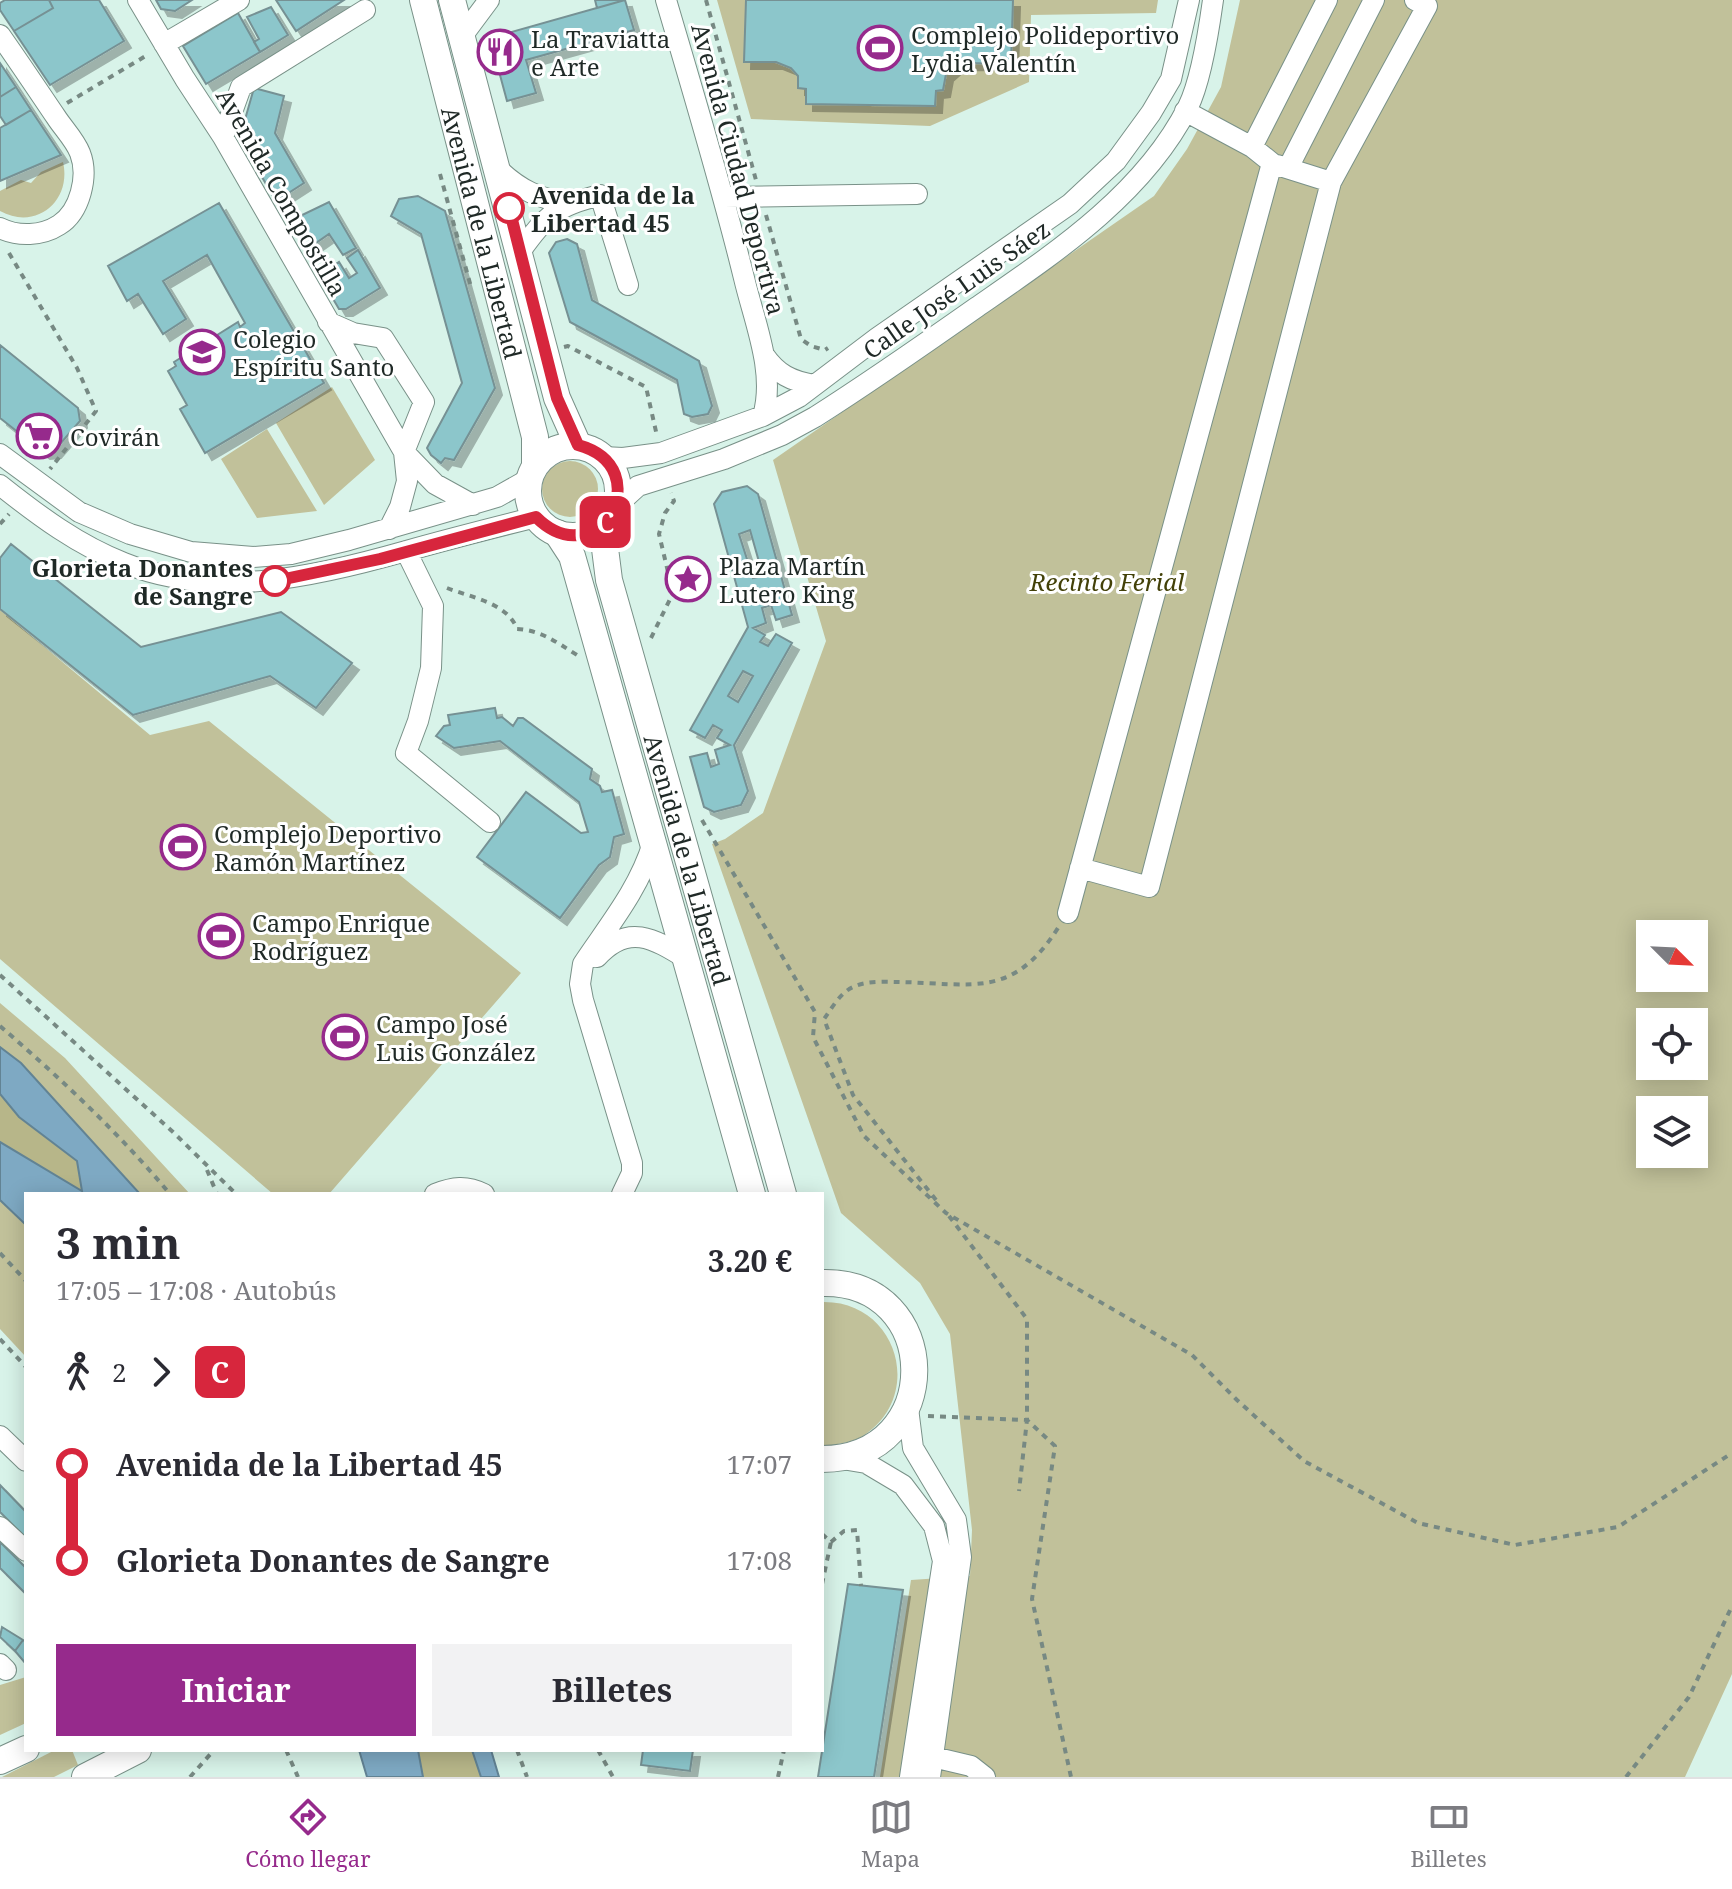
<!DOCTYPE html>
<html lang="es">
<head>
<meta charset="utf-8">
<style>
  :root { --surface:#fff; --page:#f2f2f3; --text:#2b2b33; --muted:#7c7c81; --line:#e1e1e2; --accent:#962a8c }
  body { margin:0; font-family:"Noto Serif",serif; background:var(--page); color:var(--text); height:100vh; display:flex; flex-direction:column; font-size:30px; white-space:nowrap }
  * { box-sizing:border-box; margin:0 }
  p { font-size:26px; color:var(--muted) }
  .icon { flex:none; width:44px; height:44px; fill:none; stroke:currentColor; stroke-width:2; stroke-linecap:round; stroke-linejoin:round }
  .map { position:relative; flex:1; overflow:hidden }
  .drawer { position:absolute; left:24px; top:1192px; width:800px; height:560px; display:flex; flex-direction:column; background:var(--surface); border-radius:0px; box-shadow:0 4px 20px #0003 }
  .drawer>* { flex:none }
  .badge { padding:0 16px; border-radius:12px; font-size:28px; line-height:52px }
  .needle { width:52px; rotate:114deg }
  .fabs { position:absolute; left:1636px; top:920px; display:grid; gap:16px }
  .fabs a { display:grid; place-items:center; width:72px; height:72px; border-radius:0px; background:var(--surface); box-shadow:0 4px 20px #0003; font-size:40px }
  .map>.badge { position:absolute; translate:-50% -50%; box-shadow:0 0 0 4px #fff }
  .legs { display:flex; align-items:center; gap:12px; height:88px; padding:0 32px; font-size:26px }
  .legs p { margin-inline-start:auto }
  .head { display:flex; align-items:center; justify-content:space-between; height:136px; padding:0 32px }
  h1 { font-size:44px; font-weight:700; line-height:60px }
  .primary-button { display:flex; gap:16px; margin-top:auto; padding:16px 32px }
  .primary-button a { flex:1; height:92px; border-radius:0px; background:var(--accent); color:#fff; font-size:32px; font-weight:700; line-height:92px; text-align:center }
  .primary-button a+a { background:var(--page); color:var(--text) }
  ul { padding:0 32px; list-style:none }
  li { display:flex; align-items:center; gap:28px; height:96px; font-size:30px }
  li i { display:grid; place-items:center; width:12px; height:100%; margin:0 10px; background:currentColor }
  li i::after { content:''; width:20px; height:20px; margin:-10px; border:6px solid; border-radius:50%; background:var(--surface) }
  li p { margin-inline-start:auto }
  li:first-child i { background:linear-gradient(#0000 50%,currentColor 0) }
  li:last-child i { background:linear-gradient(currentColor 50%,#0000 0) }
  .tabs { display:flex; justify-content:space-around; align-items:center; height:112px; border-top:2px solid var(--line); background:var(--surface); font-size:22px; color:var(--muted) }
  .tabs a { display:grid; justify-items:center; gap:4px }
  .tabs .on { color:var(--accent) }
  .map>svg:first-child { display:block }
  .green { fill:#c1c19a; fill-rule:evenodd }
  .forest { fill:#b7b689 }
  .water { fill:#7ea9c3; stroke:#628394; stroke-width:2 }
  .building { fill:#8cc6cb; stroke:#769194; stroke-width:2; fill-rule:evenodd; filter:url(#shadow) }
  .lines { fill:none; stroke-linecap:round; stroke-linejoin:round }
  .minor-casing { stroke:#799188; stroke-width:22 }
  .major-casing { stroke:#799188; stroke-width:28 }
  .path { stroke:#778983; stroke-width:4; stroke-dasharray:6 6; stroke-linecap:butt }
  .minor { stroke:#fff; stroke-width:20 }
  .major { stroke:#fff; stroke-width:26 }
  .line-1-casing { stroke:#fff; stroke-width:18 }
  .line-1 { stroke:#d7263d; stroke-width:12 }
  .stop-1-dot { fill:#fff; stroke:#d7263d; stroke-width:4 }
  .labels { text-anchor:middle; dominant-baseline:central; stroke-width:6; stroke-linejoin:round; paint-order:stroke }
  .poi-label { font-size:24px; fill:#1f2926; stroke:#fff; text-anchor:start }
  .street-label { font-size:24px; fill:#1f2926; stroke:#fff }
  .stop-label { font-size:24px; font-weight:bold; fill:#1f2926; stroke:#fff; text-anchor:start }
  .park-label { font-size:24px; font-style:italic; fill:#434109; stroke:#fff }
</style>
</head>
<body>
<div class="map">
<svg width="1732" height="1777" viewBox="0 0 1732 1777">
  <defs>
    <filter id="shadow"><feDropShadow dx="7" dy="7" stdDeviation="0" flood-color="#0004"/></filter>
  </defs>
  <rect width="100%" height="100%" fill="#d8f3e9"/>
  <path class="green" d="M717 0H1158L1156 13 1031 15 1029 82 930 126 751 119Z
    M1240 0H1732V1674L1685 1777H880L911 1580 970 1576 972 1530 950 1334 920 1283 841 1213 712 844 725 839 763 813 826 641 773 460 1154 196 1187 149 1221 87ZM1650 934H1694V978H1650ZM1650 1022H1694V1066H1650ZM1650 1110H1694V1154H1650Z
    M63 162C72 201 36 231 0 211V191L21 180 31 183 41 172Z
    M332 387 375 460 324 505 276 423Z
    M267 429 317 511 257 518 221 459Z
    M542 489a28 28 0 1 1 56 0a28 28 0 1 1-56 0Z
    M0 610 150 735 209 721 521 973 329 1194H273L0 959Z
    M0 1003 65 1058 190 1194H140L21 1063 0 1047Z
    M0 1200 26 1225V1357L0 1329Z
    M822 1302C897 1300 926 1395 863 1436 852 1443 835 1444 822 1447Z
    M26 1677V1723L0 1735V1685Z
    M55 1750H72L78 1765 54 1777H2Z"/>
  <path class="forest" d="M0 1094 19 1117 77 1161 82 1193 0 1142Z
    M418 1750H472L481 1777H423Z"/>
  <path class="water" d="M0 1047 21 1063 140 1194H26V1225L0 1200V1142L82 1191 77 1161 19 1117 0 1094Z
    M359 1750H418L423 1777H367Z
    M472 1750H491L499 1777H481Z"/>
  <path class="building" d="M5 0H49L53 8 14 31 0 10V3Z
    M49 0H99L124 41 50 85 14 31 53 8Z
    M156 0H192L175 11 161 9Z
    M276 0H344L296 31Z
    M595 0H625L597 8Z
    M625 0 634 30 526 60 536 93 507 101 490 38Z
    M746 0H1013L1011 64 967 63 954 67 946 74 943 90 936 91 935 106 806 104V89L798 88V76L791 68 776 62H744Z
    M271 7 288 35 260 52 254 42 259 39 247 17Z
    M238 13 260 52 206 84 183 46Z
    M0 63 16 87 0 97Z
    M16 87 31 110 6 125 0 116V97Z
    M254 88 284 96 275 133 304 183 276 201 242 143 247 124 244 123Z
    M31 110 61 155 0 181V128Z
    M418 196 445 211 495 388 454 460 445 458 441 463 431 455 427 448 462 383 421 234 391 216 399 199Z
    M329 202 356 248 343 255 329 234 313 245 296 218Z
    M219 203 324 383 205 453 180 409 187 405 168 371 176 366 174 362 238 322 240 327 245 323 207 255 163 281 186 319 163 334 138 294 127 301 108 266Z
    M567 239 577 244 592 300 699 361 712 406 708 414 692 417 684 414 677 380 570 322 549 253 556 242Z
    M358 250 380 288 346 309H339L319 275 339 262 349 278 357 273 347 258Z
    M0 345 78 408 80 421 54 451 43 452 0 418Z
    M747 486 758 494 792 615 776 620 771 605 762 608 766 623 753 628 765 635 760 642 768 646 776 634 792 643 734 745 748 791 741 805 714 812 704 807 690 757 707 753 711 767 719 764 715 750 730 745 717 738 722 730 713 725 705 738 690 730 748 627 714 504 722 492ZM750 530 763 576 753 578 739 534ZM743 671 753 676 738 702 728 696Z
    M11 544 141 647 281 612 352 663 316 708 270 676 133 715 0 609V558Z
    M495 708 497 718 502 717 513 726 518 718H523L592 769 590 779 600 786 602 792 612 790 624 834 614 837 610 857 599 865 560 918 477 857 526 792 581 833 588 832 579 802 500 741 454 748 436 736 444 726 450 725 448 715Z
    M0 1485 26 1512V1538L0 1512Z
    M0 1542 26 1568V1594L0 1568Z
    M848 1584 903 1590 874 1777H818Z
    M2 1627 23 1640 15 1651 0 1637Z
    M23 1640 26 1642V1664L15 1651Z
    M643 1750H693L690 1771 641 1765Z"/>
  <g class="lines">
    <g class="minor-casing">
      <path id="minor" d="M138 0 185 79 223 137 404 452 435 484 473 505
        M666 0C693 92 721 184 744 278 754 321 776 372 763 416
        M0 35C19 62 37 89 56 117 63 128 75 140 80 153 89 176 80 212 59 225 42 236 18 237 0 228
        M463 35 489 0
        M164 44 239 0
        M1185 111 1252 147
        M223 137 241 87 365 10
        M1277 165 1331 182
        M1288 168 1374 0
        M498 169C520 190 539 199 569 203
        M724 197 917 194
        M520 252C546 215 556 206 600 195L628 285
        M328 322 353 333 383 338 424 402 404 452 407 481 400 507 389 529
        M764 355C777 374 791 381 814 385
        M0 454 79 512 130 534 191 552 253 557 291 554 349 540 497 497 529 479
        M603 457 623 458 661 453 763 416 799 397 877 338 1070 204 1116 161 1151 113 1171 79 1189 0
        M0 485C39 516 78 545 124 563 215 600 315 577 406 551 449 539 492 528 536 517
        M615 507 638 486 724 459 782 435 815 417C870 382 923 345 977 307 1055 253 1143 195 1188 107 1201 81 1209 29 1213 0
        M406 551 433 606 431 668 418 721 406 753 490 822
        M1080 868 1149 887 1331 182 1427 6 1415 0
        M1068 913 1272 163 1252 147 1327 0
        M597 957C628 923 653 938 687 959
        M435 1194C453 1187 466 1185 484 1194
        M622 1194 632 1173V1163L583 1000 580 984 583 964C609 925 639 889 653 843
        M908 1408 913 1448 956 1520 961 1557 930 1777
        M0 1436 26 1461
        M842 1459 866 1463 903 1485 934 1526 943 1561 910 1777
        M0 1527 26 1551
        M0 1664 6 1670
        M933 1757 971 1766 985 1777"/>
    </g>
    <g class="major-casing">
      <g id="major">
        <path id="s1" d="M423 0 535 437V465"/>
        <path d="M452 0 557 398 578 445"/>
        <circle cx="573" cy="491" r="45"/>
        <path id="s2" d="M602 525 609 580 783 1194"/>
        <path d="M557 533 572 556 576 570 752 1194"/>
        <path d="M822 1283C943 1280 947 1458 822 1459"/>
        <path d="M0 1761 26 1749"/>
        <path d="M85 1777 138 1750"/>
      </g>
    </g>
    <path class="path" d="M706 0 756 180
      M67 103 149 54
      M440 174 471 287
      M766 215 801 339 811 346 825 350 828 348
      M9 253 77 368 96 411 50 469
      M564 347 568 346 646 387 657 436
      M0 524 9 514
      M447 588C470 597 508 603 517 629 541 630 556 642 577 655
      M651 638 673 593 659 534 665 513 674 501 671 493
      M702 820 815 1012 813 1037 864 1136 946 1213 1192 1355 1237 1400 1304 1461 1418 1523 1515 1545 1618 1527 1732 1453
      M0 975 173 1132 236 1194
      M0 1026C60 1078 119 1133 170 1194
      M207 1170 217 1194
      M936 1200 853 1095 824 1019C832 1008 840 993 853 987 868 980 886 982 901 982 975 984 1013 998 1058 928
      M949 1216 1027 1319V1420L1019 1491
      M0 1253 26 1281
      M0 1339 26 1367
      M928 1416 1027 1420 1055 1446 1032 1599 1071 1777
      M822 1534 831 1542 844 1531 857 1530 861 1586
      M822 1584 831 1542
      M286 1750 298 1777
      M517 1750 527 1777
      M598 1750 613 1777
      M190 1777 214 1750
      M778 1777 784 1750
      M1626 1777 1689 1697 1732 1606"/>
    <use href="#minor" class="minor"/>
    <use href="#major" class="major"/>
  </g>
  <g class="lines">
    <g class="line-1-casing">
      <path id="line-1" d="M275 581 380 559 536 517C597 578 661 468 578 445L557 398 509 208"/>
    </g>
    <use href="#line-1" class="line-1"/>
  </g>
  <defs>
    <g id="stadium-ring" transform="scale(2.3)"><circle r="9.5" fill="#fff" stroke="#962a8c" stroke-width="1.5"/><path d="M0-5a6.5 5 0 1 0 0 10a6.5 5 0 1 0 0-10ZM-3.5-1.8h7v3.6h-7Z" fill="#962a8c"/></g>
    <g id="restaurant-ring" transform="scale(2.3)"><circle r="9.5" fill="#fff" stroke="#962a8c" stroke-width="1.5"/><path d="M-5-6h1v4h1v-4h1v4h1v-4h1v5L-1.5 .5V6h-2V.5L-5-1ZM5-6V6H3V1.5H1.5Q1.5-4 5-6Z" fill="#962a8c"/></g>
    <g id="school-ring" transform="scale(2.3)"><circle r="9.5" fill="#fff" stroke="#962a8c" stroke-width="1.5"/><path d="M0-5L7-2L0 1L-7-2ZM-4 1L0 2.5L4 1V4Q0 6-4 4Z" fill="#962a8c"/></g>
    <g id="supermarket-ring" transform="scale(2.3)"><circle r="9.5" fill="#fff" stroke="#962a8c" stroke-width="1.5"/><path d="M-6-5.5h2.5l.6 2H6L4.5 2H-2.5L-4.4-4H-6ZM-1.5 3.2a1.3 1.3 0 1 0 .1 0ZM3 3.2a1.3 1.3 0 1 0 .1 0Z" fill="#962a8c"/></g>
    <g id="sight-ring" transform="scale(2.3)"><circle r="9.5" fill="#fff" stroke="#962a8c" stroke-width="1.5"/><path d="M0-6L1.8-2.2L6-1.7L2.9 1.2L3.7 5.4L0 3.3L-3.7 5.4L-2.9 1.2L-6-1.7L-1.8-2.2Z" fill="#962a8c"/></g>
  </defs>
  <g fill-rule="evenodd">
    <use href="#stadium-ring" x="880" y="48"/>
    <use href="#restaurant-ring" x="500" y="52"/>
    <use href="#school-ring" x="202" y="352"/>
    <use href="#supermarket-ring" x="39" y="436"/>
    <use href="#sight-ring" x="688" y="579"/>
    <use href="#stadium-ring" x="183" y="847"/>
    <use href="#stadium-ring" x="221" y="936"/>
    <use href="#stadium-ring" x="345" y="1037"/>
  </g>
  <g class="stop-1-dot">
    <circle cx="509" cy="208" r="14"/>
    <circle cx="275" cy="581" r="14"/>
  </g>
  <g class="labels">
    <g class="poi-label">
      <text x="911" y="34">Complejo Polideportivo<tspan x="911" dy="28">Lydia Valentín</tspan></text>
      <text x="531" y="38">La Traviatta<tspan x="531" dy="28">e Arte</tspan></text>
      <text x="233" y="338">Colegio<tspan x="233" dy="28">Espíritu Santo</tspan></text>
      <text x="70" y="436">Covirán</text>
      <text x="719" y="565">Plaza Martín<tspan x="719" dy="28">Lutero King</tspan></text>
      <text x="214" y="833">Complejo Deportivo<tspan x="214" dy="28">Ramón Martínez</tspan></text>
      <text x="252" y="922">Campo Enrique<tspan x="252" dy="28">Rodríguez</tspan></text>
      <text x="376" y="1023">Campo José<tspan x="376" dy="28">Luis González</tspan></text>
    </g>
    <g class="street-label">
      <text transform="translate(739 169) rotate(75)">Avenida Ciudad Deportiva</text>
      <text transform="translate(282 192) rotate(60)">Avenida Compostilla</text>
      <text stroke="none"><textPath href="#s1" startOffset="240">Avenida de la Libertad</textPath></text>
      <text transform="translate(956 289) rotate(-35)">Calle José Luis Sáez</text>
      <text stroke="none"><textPath href="#s2" startOffset="346">Avenida de la Libertad</textPath></text>
    </g>
    <g class="stop-label">
      <text x="531" y="194">Avenida de la<tspan x="531" dy="28">Libertad 45</tspan></text>
      <text x="253" y="567" text-anchor="end">Glorieta Donantes<tspan x="253" dy="28">de Sangre</tspan></text>
    </g>
    <g class="park-label">
      <text x="1107" y="581">Recinto Ferial</text>
    </g>
  </g>
</svg>
<div class="fabs">
<a><svg class="needle" viewBox="-14 -14 28 28"><path d="M0-13l5 13h-10z" fill="#e53935"/><path d="M0 13l5-13h-10z" fill="#7c7c81"/></svg></a>
<a><svg class="icon" aria-label="locate" viewBox="0 0 24 24"><circle cx="12" cy="12" r="6"/><path d="M12 2v4M12 18v4M2 12h4M18 12h4"/></svg></a>
<a><svg class="icon" aria-label="layers" viewBox="0 0 24 24"><path d="M12 4l9 5-9 5-9-5zM3 14l9 5 9-5"/></svg></a>
</div>
<b class="badge" style="left:605px;top:522px;background:#d7263d;color:#fff">C</b>
<section class="drawer">
<div class="head"><div><h1>3 min</h1><p>17:05 – 17:08 · Autobús</p></div><b>3.20 €</b></div>
<div class="legs"><svg class="icon" aria-label="walk" viewBox="0 0 24 24"><circle cx="13" cy="4" r="2"/><path d="M13 8l-2 6 4 7M11 14l-3 7M7 12l3-4h3l4 4"/></svg>2<svg class="icon" aria-label="forward" viewBox="0 0 24 24"><path d="M9 5l7 7-7 7"/></svg><b class="badge" style="background:#d7263d;color:#fff">C</b></div>
<ul>
<li><i style="color:#d7263d"></i><b>Avenida de la Libertad 45</b><p>17:07</p></li>
<li><i style="color:#d7263d"></i><b>Glorieta Donantes de Sangre</b><p>17:08</p></li>
</ul>
<div class="primary-button"><a>Iniciar</a><a>Billetes</a></div>
</section>
</div>
<nav class="tabs">
<a class="on"><svg class="icon" aria-label="directions" viewBox="0 0 24 24"><path d="M12 3l9 9-9 9-9-9zM9 14v-3h6M13 9l2 2-2 2"/></svg>Cómo llegar</a>
<a><svg class="icon" aria-label="map" viewBox="0 0 24 24"><path d="M3 6l6-2 6 2 6-2v14l-6 2-6-2-6 2zM9 4v14M15 6v14"/></svg>Mapa</a>
<a><svg class="icon" aria-label="tickets" viewBox="0 0 24 24"><path d="M3 7h18v10H3zM15 7v10"/></svg>Billetes</a>
</nav>
</body>
</html>
